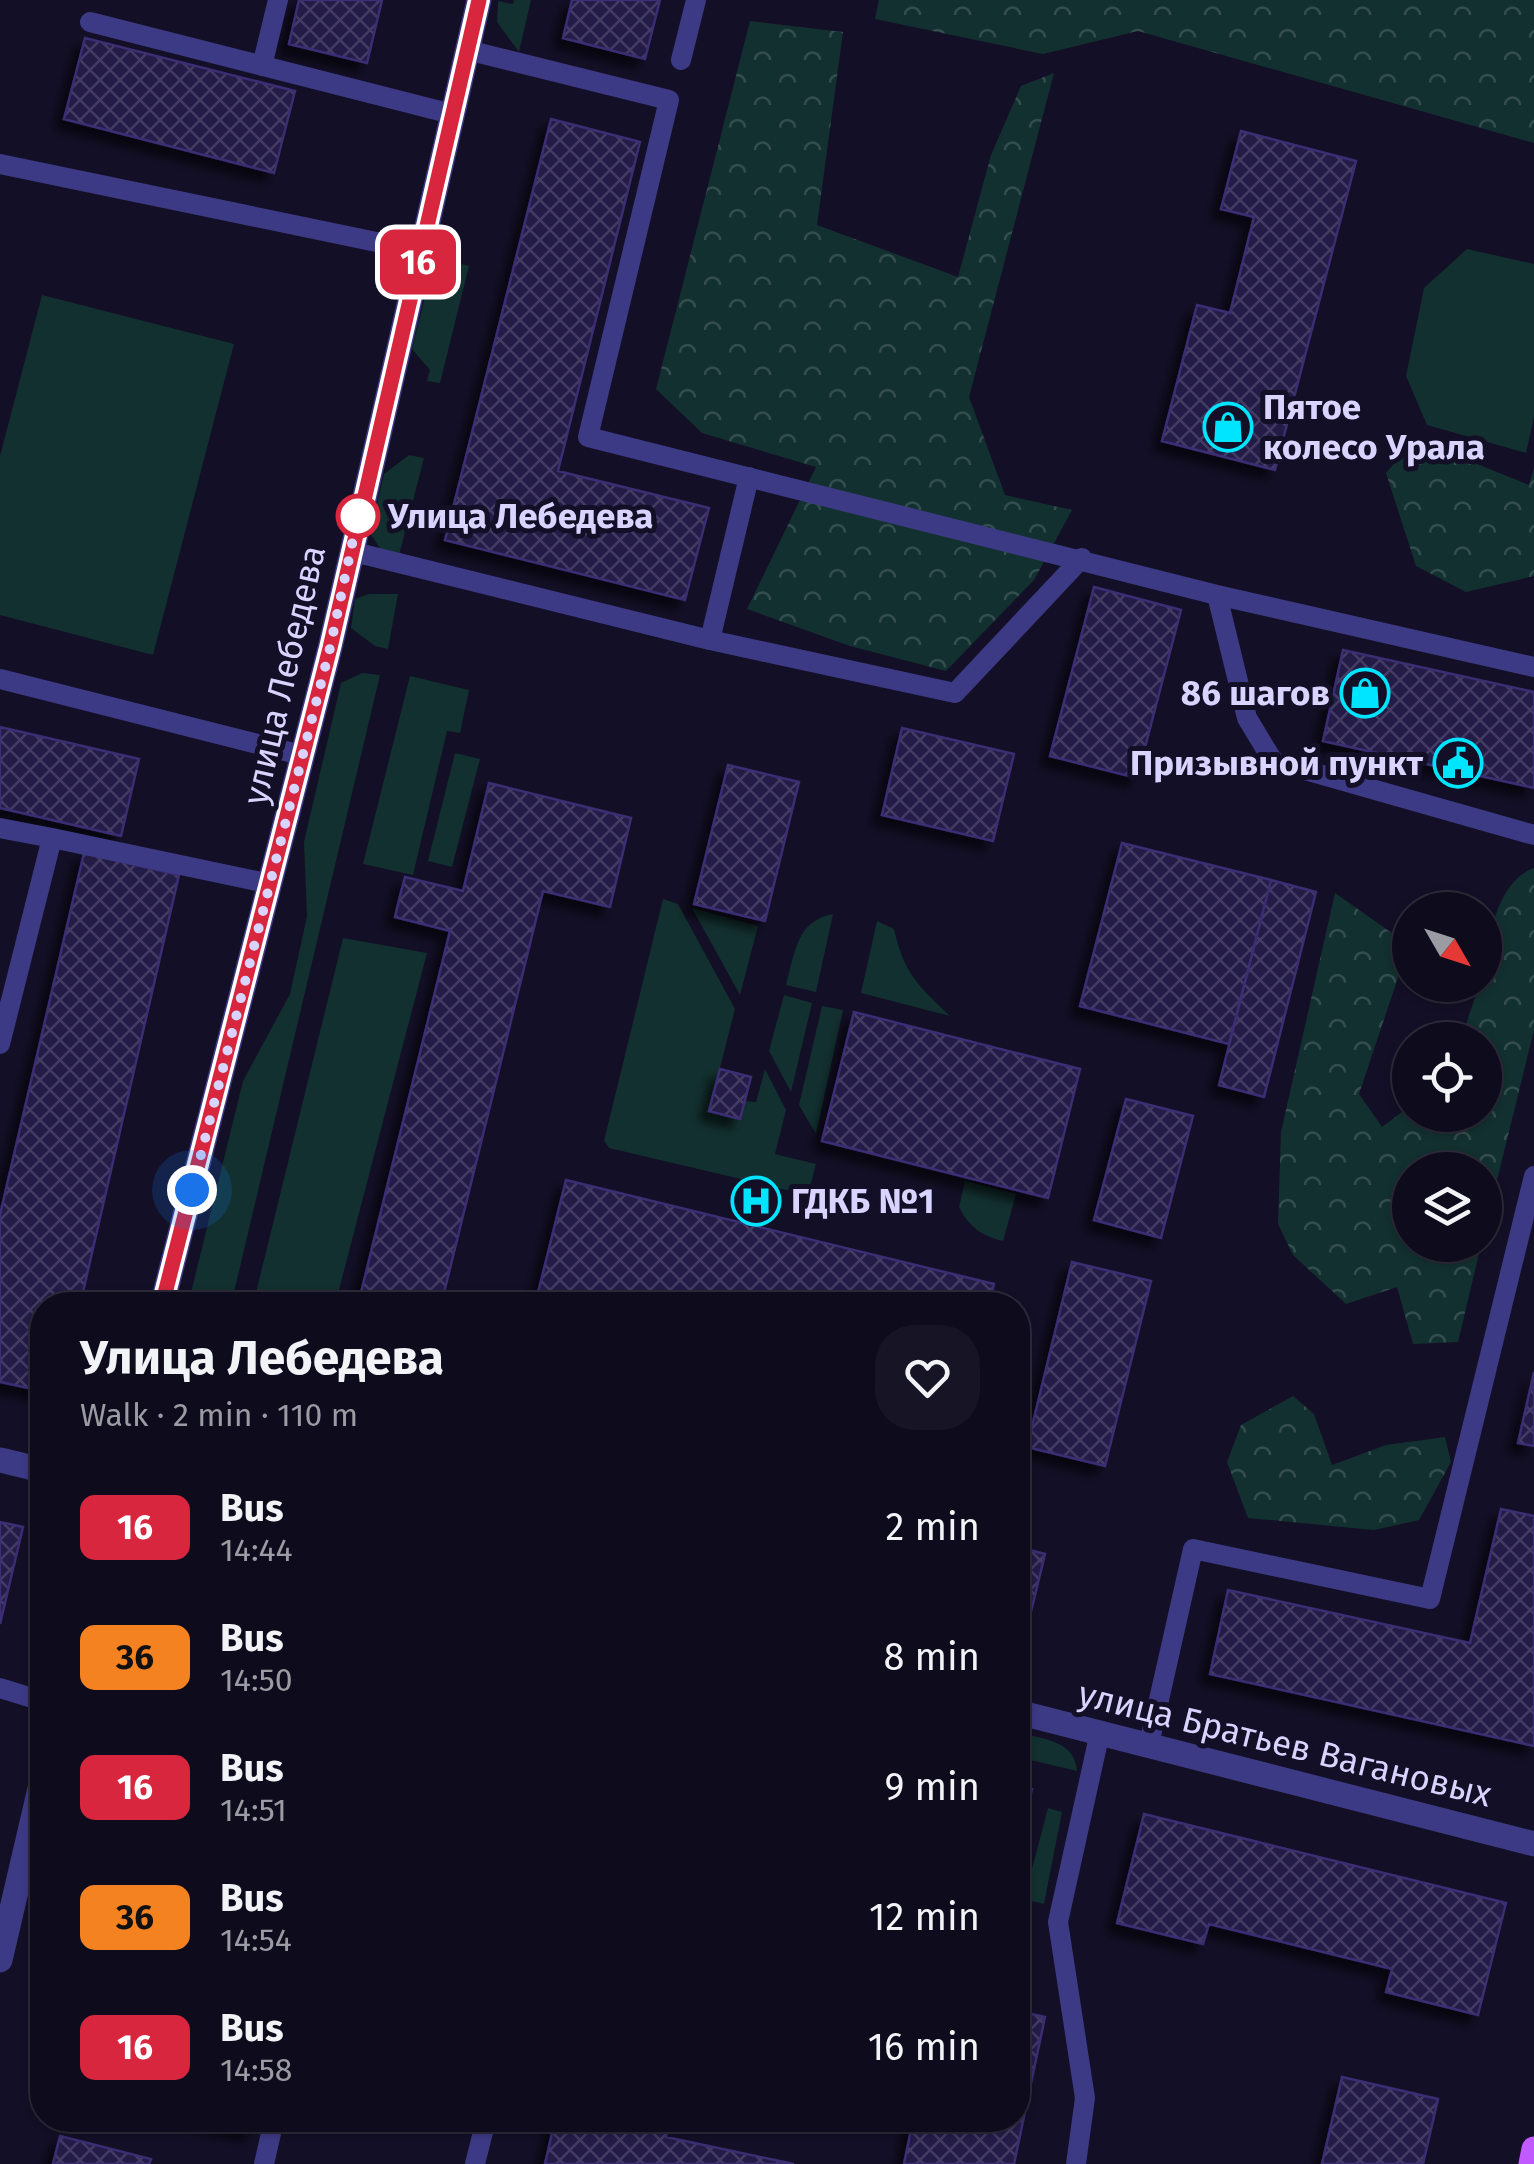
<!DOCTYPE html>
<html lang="en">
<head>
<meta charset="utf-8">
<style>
  :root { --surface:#0e0b1c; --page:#171425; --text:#f1f3f6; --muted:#9b9ba3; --line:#2e2b3b }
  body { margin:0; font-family:"Fira Sans",sans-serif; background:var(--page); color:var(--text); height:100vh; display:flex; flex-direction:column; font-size:38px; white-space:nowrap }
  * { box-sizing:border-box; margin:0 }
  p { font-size:32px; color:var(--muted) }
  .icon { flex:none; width:55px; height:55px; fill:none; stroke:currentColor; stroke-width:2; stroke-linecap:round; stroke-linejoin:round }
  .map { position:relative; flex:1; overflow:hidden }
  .panel { position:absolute; left:30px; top:1292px; width:1000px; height:840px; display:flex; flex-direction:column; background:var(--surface); border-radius:40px; box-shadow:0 2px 8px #0004,0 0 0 2px var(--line) }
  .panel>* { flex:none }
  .badge { padding:0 20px; border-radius:15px; font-size:35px; line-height:65px }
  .needle { width:65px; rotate:129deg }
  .buttons { position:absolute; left:1392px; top:892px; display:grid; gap:20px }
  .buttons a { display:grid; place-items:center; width:110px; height:110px; border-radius:50%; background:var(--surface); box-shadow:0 2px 8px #0004,0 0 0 2px var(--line); font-size:50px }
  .you { position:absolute; width:50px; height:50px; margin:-25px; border:8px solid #fff; border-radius:50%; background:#1a73e8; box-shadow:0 0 0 15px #1a73e833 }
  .map>.badge { position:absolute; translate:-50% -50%; box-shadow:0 0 0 5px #fff }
  .round { display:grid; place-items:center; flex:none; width:105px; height:105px; border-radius:40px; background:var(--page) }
  .head { display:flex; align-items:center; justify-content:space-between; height:170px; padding:0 50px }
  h1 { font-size:48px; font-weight:700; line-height:75px }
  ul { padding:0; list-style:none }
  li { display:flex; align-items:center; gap:30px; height:130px; padding:0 50px }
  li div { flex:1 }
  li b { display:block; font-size:38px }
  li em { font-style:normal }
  li .badge { min-width:110px; font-weight:700; text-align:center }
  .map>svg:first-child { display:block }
  .grass { fill:#12302f }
  .forest { fill:url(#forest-crowns) }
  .building { fill:url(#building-cross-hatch); stroke:#3b2d73; stroke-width:2.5; filter:url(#shadow) }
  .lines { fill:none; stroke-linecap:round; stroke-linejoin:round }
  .service { stroke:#3d3a85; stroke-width:20 }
  .minor { stroke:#3d3a85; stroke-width:25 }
  .tertiary { stroke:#3d3a85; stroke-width:25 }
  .primary { stroke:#c25bff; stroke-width:25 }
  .line-casing { stroke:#fff; stroke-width:22 }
  .line { stroke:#d7263d; stroke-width:15 }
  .walk { stroke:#d9d4ff; stroke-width:10; stroke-dasharray:0 18 }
  .stop-dot { fill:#fff; stroke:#d7263d; stroke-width:5 }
  .labels { text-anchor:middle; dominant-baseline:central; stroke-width:10; stroke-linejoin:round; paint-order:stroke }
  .poi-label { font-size:35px; font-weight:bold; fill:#d9d4ff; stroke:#130f26; text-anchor:start }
  .stop-label { font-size:35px; font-weight:bold; fill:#d9d4ff; stroke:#130f26; text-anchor:start }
  .street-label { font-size:35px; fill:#d9d4ff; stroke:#130f26 }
</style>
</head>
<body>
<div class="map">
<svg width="1534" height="2164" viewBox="0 0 1534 2164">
  <defs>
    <pattern id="forest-crowns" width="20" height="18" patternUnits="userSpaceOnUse" patternTransform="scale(2.5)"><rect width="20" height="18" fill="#12302f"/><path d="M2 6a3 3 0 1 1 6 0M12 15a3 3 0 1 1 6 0" fill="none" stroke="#344d4e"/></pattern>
    <pattern id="building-cross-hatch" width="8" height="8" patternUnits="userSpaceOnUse" patternTransform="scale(2.5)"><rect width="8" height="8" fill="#241b47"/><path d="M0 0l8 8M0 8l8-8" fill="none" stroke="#433b63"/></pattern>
    <filter id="shadow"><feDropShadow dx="-9" dy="9" stdDeviation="5" flood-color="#0009"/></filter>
  </defs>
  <rect width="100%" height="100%" fill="#130f26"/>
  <path class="grass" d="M514 0H531L519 52 497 22 498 1 513 4Z
    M1467 249 1534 264V417L1526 453 1427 425 1406 376 1424 288Z
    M454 262 469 266 440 383 427 381 430 370 412 349 428 285 450 276Z
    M42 295 234 344 153 655 0 615V456Z
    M409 455 424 458 398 559 385 556 370 533 384 474Z
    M369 594H398L388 649 375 646 351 628 355 599Z
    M362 673 380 675 231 1305H188L243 1081 290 994 307 916 304 842 341 683Z
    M410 676 469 690 460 733 447 731 413 875 363 864Z
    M455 753 480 759 452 867 428 861Z
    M663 899 678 904 735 1009 709 1111 740 1119 745 1101 756 1102 765 1069 786 1110 775 1154 816 1164 808 1195 609 1148 604 1141Z
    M692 908 758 926 740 995Z
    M833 914 816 992 786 985C795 953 796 921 833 914Z
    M877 921 894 929C904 974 918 985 950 1016L861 993Z
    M343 938 427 953 335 1305H253Z
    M784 995 812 1003 791 1092 769 1051Z
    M822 1006 843 1010 816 1134 799 1105Z
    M965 1181 1016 1194 1003 1241C982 1236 969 1227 959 1207Z
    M1018 1733C1043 1739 1075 1740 1077 1771L1018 1757Z
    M1048 1808 1062 1812 1044 1904 1024 1899Z"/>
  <path class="forest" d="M879 0H1534V143L1138 31 1043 54 875 19Z
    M750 21 843 32 817 225 958 277 991 155 1021 86 1054 73 969 397 1005 495 1072 510 1034 580 946 671 850 646 747 609 816 467 702 433 656 389Z
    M1415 439 1529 485 1534 468V576L1466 592 1416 566 1386 473Z
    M1534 868V1030L1485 1229V1170H1410V1245H1481L1458 1342 1413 1344 1397 1287 1346 1304 1293 1255 1278 1224 1281 1132 1335 893 1409 945 1359 1094 1382 1127 1410 1106V1115H1485V1040H1461L1479 985H1485C1485 948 1495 881 1534 868Z
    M1293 1396 1314 1414 1332 1465 1386 1445 1445 1437 1451 1462 1419 1520 1374 1530 1248 1518 1227 1462 1241 1425Z"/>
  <path class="building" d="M299 0H382L367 63 289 44Z
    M572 0H660L645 59 563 38Z
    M85 38 295 91 274 173 64 119Z
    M551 119 640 142 558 471 709 508 685 600 445 540Z
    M1241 131 1356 161 1275 470 1162 441 1197 305 1230 313 1254 217 1221 209Z
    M1094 587 1181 610 1137 778 1050 756Z
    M1343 650 1534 692V788L1323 741Z
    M0 727 139 759 121 836 0 808Z
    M902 728 1014 754 993 841 882 815Z
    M728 765 799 782 765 921 694 904Z
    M489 783 631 818 610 907 543 891 441 1305H358L450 931 395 917 400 896 405 877 463 891Z
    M1122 843 1271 880 1229 1044 1080 1006Z
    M84 853 179 875 80 1305H42V1391L0 1382V1215Z
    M1271 880 1316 892 1264 1097 1219 1085Z
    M854 1012 1080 1069 1048 1198 822 1141Z
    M720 1069 751 1077 740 1119 709 1111Z
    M1126 1099 1193 1116 1161 1238 1094 1220Z
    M566 1180 994 1284 989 1305H535Z
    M1072 1262 1151 1281 1105 1466 1027 1447Z
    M1534 1372V1446L1518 1443Z
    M1501 1509 1534 1516V1746L1210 1674 1228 1590 1470 1643Z
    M0 1522 23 1527 0 1624Z
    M1018 1547 1045 1554 1030 1616 1018 1612Z
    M1018 1785 1032 1789 1018 1847Z
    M1144 1814 1506 1903 1478 2015 1386 1992 1392 1969 1209 1924 1203 1944 1117 1923Z
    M1018 2011 1045 2017 1014 2164H904L913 2120H1018Z
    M1342 2077 1438 2099 1423 2164H1322Z
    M196 2120H255L253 2132Z
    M555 2120H669L666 2137 794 2164H545Z
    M60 2136 151 2159 149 2164H53Z"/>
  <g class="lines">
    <path class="service" d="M90 22 452 114
      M467 50 669 100 588 437 1217 595 1247 718 1273 761 1534 835
      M681 60 696 0
      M262 66 278 0
      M0 164 420 251
      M350 551 710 640 955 693 1082 558
      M1217 595 1534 667
      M710 640 749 477
      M0 679 301 755
      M0 828 52 838
      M0 1044 52 838 271 884
      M0 1688 42 1701
      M1149 1744 1193 1549 1430 1599 1534 1176
      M264 2164 274 2120
      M475 2164 486 2120
      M1076 2164 1085 2098 1058 1922 1100 1732"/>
    <path class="minor" d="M0 1460 42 1470
      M1018 1712 1534 1844"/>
    <path class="tertiary" d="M162 1305 330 648 479 0
      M0 1960 42 1780"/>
    <path class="primary" d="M1531 2164 1534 2149"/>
  </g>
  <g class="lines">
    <g class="line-casing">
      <path id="line" d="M162 1305 330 648 479 0"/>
    </g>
    <use href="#line" class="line"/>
    <path class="walk" d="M192 1190 330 648 358 516"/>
  </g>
  <defs>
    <g id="shop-ring" transform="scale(2.5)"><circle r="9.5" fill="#130f26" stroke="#00e5ff" stroke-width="1.5"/><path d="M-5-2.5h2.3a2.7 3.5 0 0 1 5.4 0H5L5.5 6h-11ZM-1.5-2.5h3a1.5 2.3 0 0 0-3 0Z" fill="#00e5ff"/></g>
    <g id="civic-ring" transform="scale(2.5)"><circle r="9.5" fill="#130f26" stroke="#00e5ff" stroke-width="1.5"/><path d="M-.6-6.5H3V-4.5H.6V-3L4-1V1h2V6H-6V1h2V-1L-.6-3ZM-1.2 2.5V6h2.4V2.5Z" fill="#00e5ff"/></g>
    <g id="hospital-ring" transform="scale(2.5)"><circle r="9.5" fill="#130f26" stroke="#00e5ff" stroke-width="1.5"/><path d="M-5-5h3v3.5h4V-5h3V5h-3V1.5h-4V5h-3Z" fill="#00e5ff"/></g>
  </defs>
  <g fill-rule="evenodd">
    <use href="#shop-ring" x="1228" y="427"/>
    <use href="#shop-ring" x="1365" y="693"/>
    <use href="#civic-ring" x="1458" y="763"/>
    <use href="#hospital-ring" x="756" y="1201"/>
  </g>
  <circle class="stop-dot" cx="358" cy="516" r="20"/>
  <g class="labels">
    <g class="poi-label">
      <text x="1263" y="407">Пятое<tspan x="1263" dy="40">колесо Урала</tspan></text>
      <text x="1330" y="693" text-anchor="end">86 шагов</text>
      <text x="1423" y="763" text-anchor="end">Призывной пункт</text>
      <text x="791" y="1201">ГДКБ №1</text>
    </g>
    <g class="stop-label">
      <text x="388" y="516">Улица Лебедева</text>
    </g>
    <g class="street-label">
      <text transform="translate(284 675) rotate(-77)">улица Лебедева</text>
      <text transform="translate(1285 1744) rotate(14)">улица Братьев Вагановых</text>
    </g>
  </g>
</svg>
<div class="buttons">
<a><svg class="needle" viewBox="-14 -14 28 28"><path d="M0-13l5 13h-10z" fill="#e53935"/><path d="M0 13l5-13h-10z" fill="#9b9ba3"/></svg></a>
<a><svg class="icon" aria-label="locate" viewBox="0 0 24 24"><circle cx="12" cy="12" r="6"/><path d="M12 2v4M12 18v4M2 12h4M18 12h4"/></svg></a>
<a><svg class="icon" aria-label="layers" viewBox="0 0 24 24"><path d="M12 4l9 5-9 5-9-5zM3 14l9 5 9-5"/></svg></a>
</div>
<div class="you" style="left:192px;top:1190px"></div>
<b class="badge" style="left:418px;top:262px;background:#d7263d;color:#fff">16</b>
<section class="panel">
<div class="head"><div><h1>Улица Лебедева</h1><p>Walk · 2 min · 110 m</p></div><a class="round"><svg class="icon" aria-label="heart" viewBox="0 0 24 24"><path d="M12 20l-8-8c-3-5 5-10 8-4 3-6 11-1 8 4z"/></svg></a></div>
<ul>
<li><span class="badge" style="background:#d7263d;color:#fff">16</span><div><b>Bus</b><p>14:44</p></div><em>2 min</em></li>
<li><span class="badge" style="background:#f58220;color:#111">36</span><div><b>Bus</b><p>14:50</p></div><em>8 min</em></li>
<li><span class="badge" style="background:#d7263d;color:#fff">16</span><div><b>Bus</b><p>14:51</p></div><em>9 min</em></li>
<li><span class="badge" style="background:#f58220;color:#111">36</span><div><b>Bus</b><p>14:54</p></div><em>12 min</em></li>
<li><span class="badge" style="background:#d7263d;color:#fff">16</span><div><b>Bus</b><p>14:58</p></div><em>16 min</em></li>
</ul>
</section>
</div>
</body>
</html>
